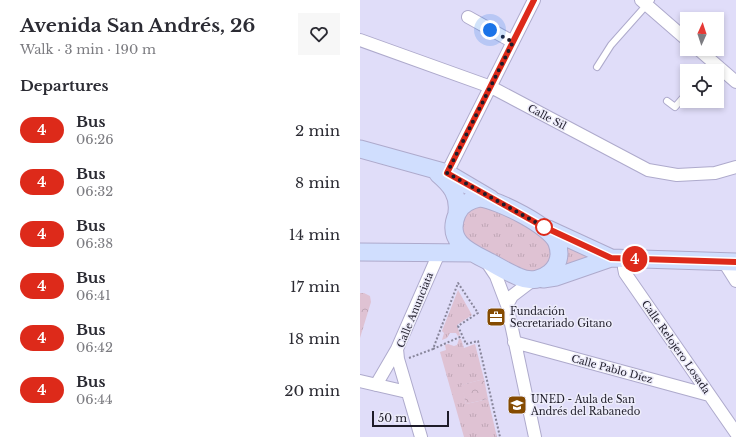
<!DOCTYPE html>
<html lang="en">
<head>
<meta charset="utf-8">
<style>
  :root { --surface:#fff; --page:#f7f7f7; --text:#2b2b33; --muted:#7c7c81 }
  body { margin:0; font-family:"Libre Baskerville",serif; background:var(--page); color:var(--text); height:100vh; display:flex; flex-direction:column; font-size:15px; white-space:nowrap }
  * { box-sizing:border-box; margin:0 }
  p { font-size:13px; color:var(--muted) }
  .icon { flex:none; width:22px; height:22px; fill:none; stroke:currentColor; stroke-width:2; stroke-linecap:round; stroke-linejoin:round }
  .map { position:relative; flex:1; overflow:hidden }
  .side { display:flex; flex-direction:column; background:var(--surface); width:360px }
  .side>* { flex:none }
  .badge { padding:0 8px; border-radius:13px; font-size:14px; line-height:26px }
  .needle { width:26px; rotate:3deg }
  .buttons { position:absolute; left:320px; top:12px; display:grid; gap:8px }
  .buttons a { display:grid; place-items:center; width:44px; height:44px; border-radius:0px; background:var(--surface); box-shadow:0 2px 6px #0003; font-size:20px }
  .scale { position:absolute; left:12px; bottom:10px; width:77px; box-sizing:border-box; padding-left:4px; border:2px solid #1e1c29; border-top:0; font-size:11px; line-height:14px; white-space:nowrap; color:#1e1c29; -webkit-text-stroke:3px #edecfa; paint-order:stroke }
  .you { position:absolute; width:20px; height:20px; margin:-10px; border:3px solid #fff; border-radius:50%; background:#1a73e8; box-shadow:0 0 0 6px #1a73e833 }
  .map>.badge { position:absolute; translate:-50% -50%; box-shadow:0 0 0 2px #fff }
  h2 { padding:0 20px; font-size:15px; line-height:36px }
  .round { display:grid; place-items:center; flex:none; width:42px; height:42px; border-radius:0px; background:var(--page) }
  .overview { display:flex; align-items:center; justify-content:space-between; height:68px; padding:0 20px }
  h1 { font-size:19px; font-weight:700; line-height:30px }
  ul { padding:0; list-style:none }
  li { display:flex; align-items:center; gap:12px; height:52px; padding:0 20px }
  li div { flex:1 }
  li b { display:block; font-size:15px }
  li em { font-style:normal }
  li .badge { min-width:44px; font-weight:700; text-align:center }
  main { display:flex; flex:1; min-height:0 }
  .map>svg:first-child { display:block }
  .grass { fill:url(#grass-tufts) }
  .forest { fill:url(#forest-crowns) }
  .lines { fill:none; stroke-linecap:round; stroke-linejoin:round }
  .lane-casing { stroke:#aeaacc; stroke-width:8 }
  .street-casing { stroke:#aeaacc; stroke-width:14 }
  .secondary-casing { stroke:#aeaacc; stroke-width:19 }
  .path { stroke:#87859a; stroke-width:2; stroke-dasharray:2 2; stroke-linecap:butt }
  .lane { stroke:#fff; stroke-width:6 }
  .street { stroke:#fff; stroke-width:12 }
  .secondary { stroke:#d0defe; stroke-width:17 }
  .line-casing { stroke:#fff; stroke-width:9 }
  .line { stroke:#dd2a1a; stroke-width:6 }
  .walk { stroke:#1e1c29; stroke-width:4; stroke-dasharray:0 7.2 }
  .stop-dot { fill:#fff; stroke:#dd2a1a; stroke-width:2 }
  .labels { text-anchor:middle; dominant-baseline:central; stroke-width:3; stroke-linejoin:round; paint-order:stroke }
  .street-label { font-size:10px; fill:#1e1c29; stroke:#edecfa }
  .poi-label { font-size:10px; fill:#1e1c29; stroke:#edecfa; text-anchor:start }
</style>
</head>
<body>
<main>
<section class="side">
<div class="overview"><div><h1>Avenida San Andrés, 26</h1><p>Walk · 3 min · 190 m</p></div><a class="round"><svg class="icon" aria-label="heart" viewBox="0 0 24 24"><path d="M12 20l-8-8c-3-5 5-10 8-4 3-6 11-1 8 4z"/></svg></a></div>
<h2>Departures</h2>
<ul>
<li><span class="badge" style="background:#dd2a1a;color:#fff">4</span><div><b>Bus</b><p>06:26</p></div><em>2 min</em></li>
<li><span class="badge" style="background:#dd2a1a;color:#fff">4</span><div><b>Bus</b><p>06:32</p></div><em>8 min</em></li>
<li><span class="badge" style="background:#dd2a1a;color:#fff">4</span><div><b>Bus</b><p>06:38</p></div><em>14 min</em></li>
<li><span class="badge" style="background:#dd2a1a;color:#fff">4</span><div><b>Bus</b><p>06:41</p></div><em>17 min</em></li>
<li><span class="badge" style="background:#dd2a1a;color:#fff">4</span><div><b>Bus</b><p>06:42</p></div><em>18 min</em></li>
<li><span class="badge" style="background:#dd2a1a;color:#fff">4</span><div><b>Bus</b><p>06:44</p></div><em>20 min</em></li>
</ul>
</section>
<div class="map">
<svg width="376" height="437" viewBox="0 0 376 437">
  <defs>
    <pattern id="grass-tufts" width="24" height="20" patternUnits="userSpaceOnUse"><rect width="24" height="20" fill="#dfc2d3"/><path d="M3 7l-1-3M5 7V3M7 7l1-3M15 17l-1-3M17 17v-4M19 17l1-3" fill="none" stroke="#bfa6b5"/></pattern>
    <pattern id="forest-crowns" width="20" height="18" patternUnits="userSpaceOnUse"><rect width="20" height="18" fill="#dfc2d3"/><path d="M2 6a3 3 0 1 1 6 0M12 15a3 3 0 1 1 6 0" fill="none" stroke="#bfa6b5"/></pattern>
  </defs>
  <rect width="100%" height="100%" fill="#e0ddf9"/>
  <path class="grass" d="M121 205C132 208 184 231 189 241 191 245 191 252 192 257L183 270 167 273 112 245 101 233V227L106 212Z
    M204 240 236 256 203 270 207 250Z
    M98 290 112 315 97 325 100 335 98 336 96 333H90L87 338 82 340 84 333 82 331Z
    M99 339H101L104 348 115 344 124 379 102 385 106 404 128 399 137 437H104L80 352 86 350 85 345 88 344 94 346 97 345Z"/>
  <path class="forest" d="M0 293H4L10 296 11 302 0 338Z
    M124 379 128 399 106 404 101 385Z"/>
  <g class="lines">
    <g class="lane-casing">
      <path id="lane" d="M237 67 251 45 291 0
        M346 71 353 62
        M307 101 315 107 327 93"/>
    </g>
    <g class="street-casing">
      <path id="street" d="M281 0 327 40
        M108 17 153 42
        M0 40 131 87 288 170 317 175 355 173 376 167
        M338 49 376 82
        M87 173 174 0
        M268 259 264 268 265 273 376 433
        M126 261 136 276 147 305 175 437
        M364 262 376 281
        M147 305 152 296 173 280
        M154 342 349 395
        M0 381 47 392
        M16 385 37 349
        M61 437 38 359 37 349 79 253"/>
    </g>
    <g class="secondary-casing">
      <path id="secondary" d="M0 149 87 173 131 199
        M78 174C91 185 99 195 97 212
        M120 198C138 200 191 226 197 243 206 267 182 287 159 277 149 273 139 267 130 262 110 252 85 242 97 214 101 204 110 200 120 198Z
        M188 229 251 258 376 262
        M0 252 113 253
        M183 279 196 277 251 258"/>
    </g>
    <path class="path" d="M73 349 102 336
      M49 358 73 349 98 283 118 313 98 326 106 344 118 341 140 437"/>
    <use href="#lane" class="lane"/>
    <use href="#street" class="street"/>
    <use href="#secondary" class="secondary"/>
  </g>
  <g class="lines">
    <g class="line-casing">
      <path id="line" d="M174 0 87 173 182 226 251 258 376 262"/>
    </g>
    <use href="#line" class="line"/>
    <path class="walk" d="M130 30 153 42 87 173 184 227"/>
  </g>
  <defs>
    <g id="office-square" transform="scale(1)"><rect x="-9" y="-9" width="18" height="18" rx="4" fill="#854b01" stroke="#edecfa"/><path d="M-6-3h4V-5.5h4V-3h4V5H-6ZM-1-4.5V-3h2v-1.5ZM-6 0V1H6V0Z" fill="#fff"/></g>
    <g id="university-square" transform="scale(1)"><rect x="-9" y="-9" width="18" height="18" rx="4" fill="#854b01" stroke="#edecfa"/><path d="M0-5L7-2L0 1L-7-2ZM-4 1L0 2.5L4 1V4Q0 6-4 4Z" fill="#fff"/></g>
  </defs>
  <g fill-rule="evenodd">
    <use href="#office-square" x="136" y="317"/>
    <use href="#university-square" x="157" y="405"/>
  </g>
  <circle class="stop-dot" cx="184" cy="227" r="8"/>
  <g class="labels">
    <g class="street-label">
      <text transform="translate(187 117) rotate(28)">Calle Sil</text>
      <text transform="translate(55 310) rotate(-68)">Calle Anunciata</text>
      <text transform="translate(316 347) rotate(55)">Calle Relojero Losada</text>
      <text transform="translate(252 369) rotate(15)">Calle Pablo Díez</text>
    </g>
    <g class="poi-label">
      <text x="150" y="311">Fundación<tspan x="150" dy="12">Secretariado Gitano</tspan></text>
      <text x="171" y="399">UNED - Aula de San<tspan x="171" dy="12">Andrés del Rabanedo</tspan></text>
    </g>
  </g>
</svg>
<div class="buttons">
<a><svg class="needle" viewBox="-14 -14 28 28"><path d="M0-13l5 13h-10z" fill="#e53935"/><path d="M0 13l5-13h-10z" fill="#7c7c81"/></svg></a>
<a><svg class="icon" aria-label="locate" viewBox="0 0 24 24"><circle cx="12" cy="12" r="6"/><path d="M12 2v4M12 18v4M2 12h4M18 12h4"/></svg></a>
</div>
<div class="scale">50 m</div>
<div class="you" style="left:130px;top:30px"></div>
<b class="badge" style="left:275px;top:259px;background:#dd2a1a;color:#fff">4</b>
</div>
</main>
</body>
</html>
